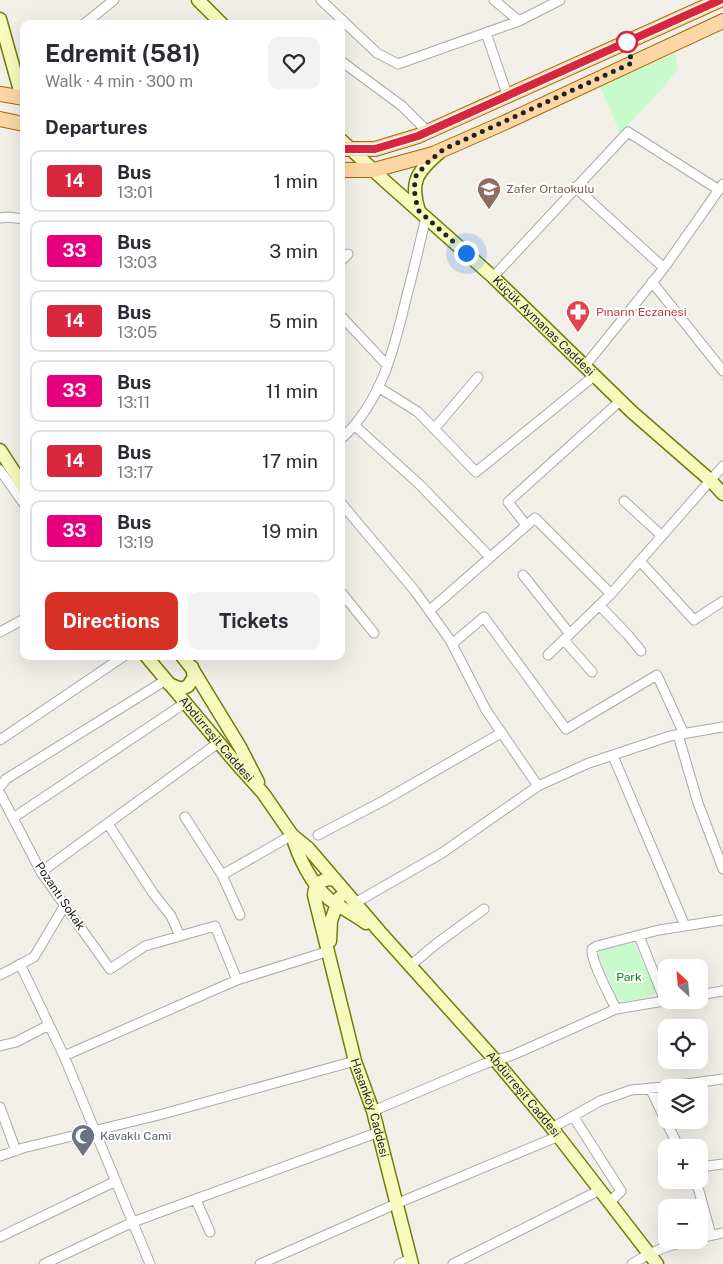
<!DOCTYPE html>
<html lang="en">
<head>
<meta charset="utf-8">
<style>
  :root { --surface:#fff; --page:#f2f2f3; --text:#2b2b33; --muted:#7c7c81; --line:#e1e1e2; --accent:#d93025 }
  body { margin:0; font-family:"Public Sans",sans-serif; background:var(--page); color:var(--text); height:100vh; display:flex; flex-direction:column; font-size:19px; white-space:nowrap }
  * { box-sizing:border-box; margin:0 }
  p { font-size:16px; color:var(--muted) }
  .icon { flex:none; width:28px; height:28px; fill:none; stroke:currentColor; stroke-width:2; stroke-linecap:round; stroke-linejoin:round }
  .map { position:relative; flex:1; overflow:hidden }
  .panel { position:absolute; left:20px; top:20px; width:325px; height:640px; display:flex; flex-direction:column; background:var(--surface); border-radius:10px; box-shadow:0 5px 20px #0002 }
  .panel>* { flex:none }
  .badge { padding:0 10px; border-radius:4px; font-size:18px; line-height:32px }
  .needle { width:32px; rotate:334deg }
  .controls { position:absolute; left:658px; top:959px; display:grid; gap:10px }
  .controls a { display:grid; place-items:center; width:50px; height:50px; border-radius:10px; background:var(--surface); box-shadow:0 5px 20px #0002; font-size:25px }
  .you { position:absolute; width:25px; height:25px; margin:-12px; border:4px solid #fff; border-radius:50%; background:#1a73e8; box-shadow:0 0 0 8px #1a73e833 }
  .map>.badge { position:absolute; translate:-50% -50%; box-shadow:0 0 0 2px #fff }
  h2 { padding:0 25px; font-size:19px; line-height:45px }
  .round { display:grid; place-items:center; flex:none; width:52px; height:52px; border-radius:10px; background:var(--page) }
  .headline { display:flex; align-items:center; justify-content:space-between; height:85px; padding:0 25px }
  h1 { font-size:24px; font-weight:700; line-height:38px }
  .cta { display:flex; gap:10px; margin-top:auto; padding:10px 25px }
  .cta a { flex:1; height:58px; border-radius:10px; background:var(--accent); color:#fff; font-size:20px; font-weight:700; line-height:58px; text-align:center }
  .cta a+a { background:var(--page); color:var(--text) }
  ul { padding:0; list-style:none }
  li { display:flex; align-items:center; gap:15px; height:62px; margin:0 10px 8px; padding:0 15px; border:2px solid var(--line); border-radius:10px }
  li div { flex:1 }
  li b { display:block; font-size:19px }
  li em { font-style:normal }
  li .badge { min-width:55px; font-weight:700; text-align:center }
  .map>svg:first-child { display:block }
  .park { fill:#c8facc }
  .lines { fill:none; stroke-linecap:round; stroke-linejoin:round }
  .street-casing { stroke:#a9a9a9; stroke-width:11 }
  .secondary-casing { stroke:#707d05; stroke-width:15 }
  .primary-casing { stroke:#a06b00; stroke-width:16 }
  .street { stroke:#fff; stroke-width:9 }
  .secondary { stroke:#f7fabf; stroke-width:12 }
  .primary { stroke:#fcd6a4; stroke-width:14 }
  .line-casing { stroke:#fff; stroke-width:11 }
  .line { stroke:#d7263d; stroke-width:8 }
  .walk { stroke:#222; stroke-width:5; stroke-dasharray:0 9 }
  .stop-dot { fill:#fff; stroke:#d7263d; stroke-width:2.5 }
  .labels { text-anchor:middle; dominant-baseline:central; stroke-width:4; stroke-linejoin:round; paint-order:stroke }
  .education-label { font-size:12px; fill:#785e54; stroke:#fff; text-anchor:start }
  .health-label { font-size:12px; fill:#be3a42; stroke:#fff; text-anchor:start }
  .street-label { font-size:12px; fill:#222; stroke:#fff }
  .park-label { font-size:12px; fill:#0c8416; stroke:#fff }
  .worship-label { font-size:12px; fill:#5b616d; stroke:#fff; text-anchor:start }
</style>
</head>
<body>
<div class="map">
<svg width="723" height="1264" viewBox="0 0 723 1264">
  <rect width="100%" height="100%" fill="#f2efe9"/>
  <path class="park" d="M676 53 677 70 654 98 620 133 600 86Z
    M634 943 655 988 654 995 624 1002 617 999 597 951Z"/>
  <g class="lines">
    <g class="street-casing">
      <path id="street" d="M321 0 377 53 398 64 519 21 560 0
        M494 0 519 21
        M84 24 114 0
        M486 33 508 97
        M341 61 402 106 428 132
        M575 187 664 268
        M0 218 7 217 24 219
        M341 261 348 254
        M493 277 628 132 719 190
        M652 282 723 371
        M341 316 387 365
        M584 367 664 268 723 184
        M378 387 418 412 476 472 594 376
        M354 425 419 484 490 557
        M434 429 478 377
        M341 439C382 402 395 346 407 295 414 269 420 243 426 217
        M0 470 24 504
        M624 501 661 535
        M341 503 415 591 450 640 486 710 538 786
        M526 525 508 502 620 401
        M640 561 694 620 723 601
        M523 575 570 634
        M341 592 374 633
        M599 605 628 635 641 651
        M429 611 535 518 611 594
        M0 632 24 619
        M564 640 592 672
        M452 644 484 617 566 729 657 675 684 734
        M548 655 611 594 723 466
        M678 735 698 803 723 869
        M0 740 124 656
        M613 756 685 926
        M0 787 6 779 166 680
        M0 793 41 872 110 969 145 946 215 926 237 980
        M185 817 222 875 240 915
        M13 818 185 703
        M108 824 153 893 171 916 180 936
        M318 835 383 801 501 733
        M41 872 218 743
        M222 875 292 835
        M355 903 442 853 538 786 589 763 670 736 723 727
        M639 936 665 1001
        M20 964 64 1056 150 1264
        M411 965 436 944 484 909
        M0 975 34 957 65 905
        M699 995 723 991
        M616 1009C610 996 591 962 592 949L597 946 659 930 723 920
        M0 1046 16 1042 49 1025
        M64 1056 237 980 329 951
        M650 1088 679 1148
        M0 1107 16 1151
        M373 1111 484 1064 513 1055 616 1009 670 1000
        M573 1116 621 1191 610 1202
        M552 1128 600 1101 631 1090 664 1087 723 1079
        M0 1156 23 1148 159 1115 355 1061
        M699 1170 708 1166 723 1164
        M694 1180 699 1191 711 1235
        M196 1200 210 1232
        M0 1237 116 1181
        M699 1238 723 1233
        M44 1264 133 1222 379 1132
        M260 1264 398 1203 559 1136
        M399 1264 411 1259
        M453 1264 600 1190
        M632 1264C652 1251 669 1245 692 1240"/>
    </g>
    <g class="secondary-casing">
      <g id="secondary">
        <path d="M198 0 222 24"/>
        <path d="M0 19 22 98"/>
        <path id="s1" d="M341 140 386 182 493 277 632 412 710 480 723 494"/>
        <path d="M419 211C409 181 418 171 440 152"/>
        <path d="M0 450 24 487"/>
        <path id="s2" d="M146 656 236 763 263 793 292 835 308 848 380 932 496 1061 552 1128 657 1264"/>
        <path d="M182 656 193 670 240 747 258 782"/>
        <path d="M169 684 181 689 188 686 194 677 192 667"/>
        <path d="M292 835C298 857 312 885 329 899 341 908 354 914 366 923"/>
        <path id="s3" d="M335 880C324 877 314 884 314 895L355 1061 373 1111 412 1264"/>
        <path d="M330 941 331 921 339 898"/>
      </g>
    </g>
    <g class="primary-casing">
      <path id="primary" d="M0 94 24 98
        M0 119 24 124
        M341 149H375L418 136 720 0
        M341 170H374L433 154 506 122 723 21"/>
    </g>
    <use href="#street" class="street"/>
    <use href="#secondary" class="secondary"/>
    <use href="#primary" class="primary"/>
  </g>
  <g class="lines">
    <g class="line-casing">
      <path id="line" d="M341 149H375L418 136 720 0"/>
    </g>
    <use href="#line" class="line"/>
    <path class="walk" d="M466 253 419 211 416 201 414 189 416 176 426 164 444 149 632 63 627 42"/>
  </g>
  <defs>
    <g id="school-pin" transform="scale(1.25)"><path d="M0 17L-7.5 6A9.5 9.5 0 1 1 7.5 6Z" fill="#8d6e63" stroke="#fff"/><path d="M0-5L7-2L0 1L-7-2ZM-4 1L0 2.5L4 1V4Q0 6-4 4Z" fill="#fff"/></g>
    <g id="pharmacy-pin" transform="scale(1.25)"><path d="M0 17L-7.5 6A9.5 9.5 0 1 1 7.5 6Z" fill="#e0444e" stroke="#fff"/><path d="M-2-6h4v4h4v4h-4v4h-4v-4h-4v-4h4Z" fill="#fff"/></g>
    <g id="mosque-pin" transform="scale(1.25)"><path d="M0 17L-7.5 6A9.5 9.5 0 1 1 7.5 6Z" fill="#6b7280" stroke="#fff"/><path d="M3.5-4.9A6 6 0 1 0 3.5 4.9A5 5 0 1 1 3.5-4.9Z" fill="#fff"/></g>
  </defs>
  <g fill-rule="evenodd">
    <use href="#school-pin" x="489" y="189"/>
    <use href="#pharmacy-pin" x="578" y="312"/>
    <use href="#mosque-pin" x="83" y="1136"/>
  </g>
  <circle class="stop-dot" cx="627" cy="42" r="10"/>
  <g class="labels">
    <g class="education-label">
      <text x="506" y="189">Zafer Ortaokulu</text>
    </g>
    <g class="health-label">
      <text x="596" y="312">Pınarın Eczanesi</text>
    </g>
    <g class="street-label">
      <text stroke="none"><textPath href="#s1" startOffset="275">Küçük Aymanas Caddesi</textPath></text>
      <text stroke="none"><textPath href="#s2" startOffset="109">Abdürreşit Caddesi</textPath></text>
      <text transform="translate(60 896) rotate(56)">Pozantı Sokak</text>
      <text stroke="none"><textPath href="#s2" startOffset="579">Abdürreşit Caddesi</textPath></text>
      <text stroke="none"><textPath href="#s3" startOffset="250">Hasanköy Caddesi</textPath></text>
    </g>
    <g class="park-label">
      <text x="629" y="977">Park</text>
    </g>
    <g class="worship-label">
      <text x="100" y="1136">Kavaklı Cami</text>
    </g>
  </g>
</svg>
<div class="controls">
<a><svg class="needle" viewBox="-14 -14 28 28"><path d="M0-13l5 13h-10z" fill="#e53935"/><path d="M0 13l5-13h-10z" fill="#7c7c81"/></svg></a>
<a><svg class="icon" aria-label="locate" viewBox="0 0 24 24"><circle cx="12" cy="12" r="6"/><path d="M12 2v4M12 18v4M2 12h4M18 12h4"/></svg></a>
<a><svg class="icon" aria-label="layers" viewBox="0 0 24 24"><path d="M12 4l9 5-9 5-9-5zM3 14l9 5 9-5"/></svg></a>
<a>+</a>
<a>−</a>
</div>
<div class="you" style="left:466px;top:253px"></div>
<section class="panel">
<div class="headline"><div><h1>Edremit (581)</h1><p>Walk · 4 min · 300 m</p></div><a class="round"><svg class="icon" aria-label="heart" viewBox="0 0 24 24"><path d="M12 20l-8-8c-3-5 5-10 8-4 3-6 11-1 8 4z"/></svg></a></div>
<h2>Departures</h2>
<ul>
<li><span class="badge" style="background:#d7263d;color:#fff">14</span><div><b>Bus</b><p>13:01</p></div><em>1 min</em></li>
<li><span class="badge" style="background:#e6007e;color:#fff">33</span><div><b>Bus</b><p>13:03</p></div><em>3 min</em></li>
<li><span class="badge" style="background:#d7263d;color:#fff">14</span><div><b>Bus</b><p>13:05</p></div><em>5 min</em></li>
<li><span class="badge" style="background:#e6007e;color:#fff">33</span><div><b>Bus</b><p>13:11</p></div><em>11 min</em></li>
<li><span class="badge" style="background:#d7263d;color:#fff">14</span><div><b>Bus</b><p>13:17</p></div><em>17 min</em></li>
<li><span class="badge" style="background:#e6007e;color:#fff">33</span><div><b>Bus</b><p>13:19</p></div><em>19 min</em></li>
</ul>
<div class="cta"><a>Directions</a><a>Tickets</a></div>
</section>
</div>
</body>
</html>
